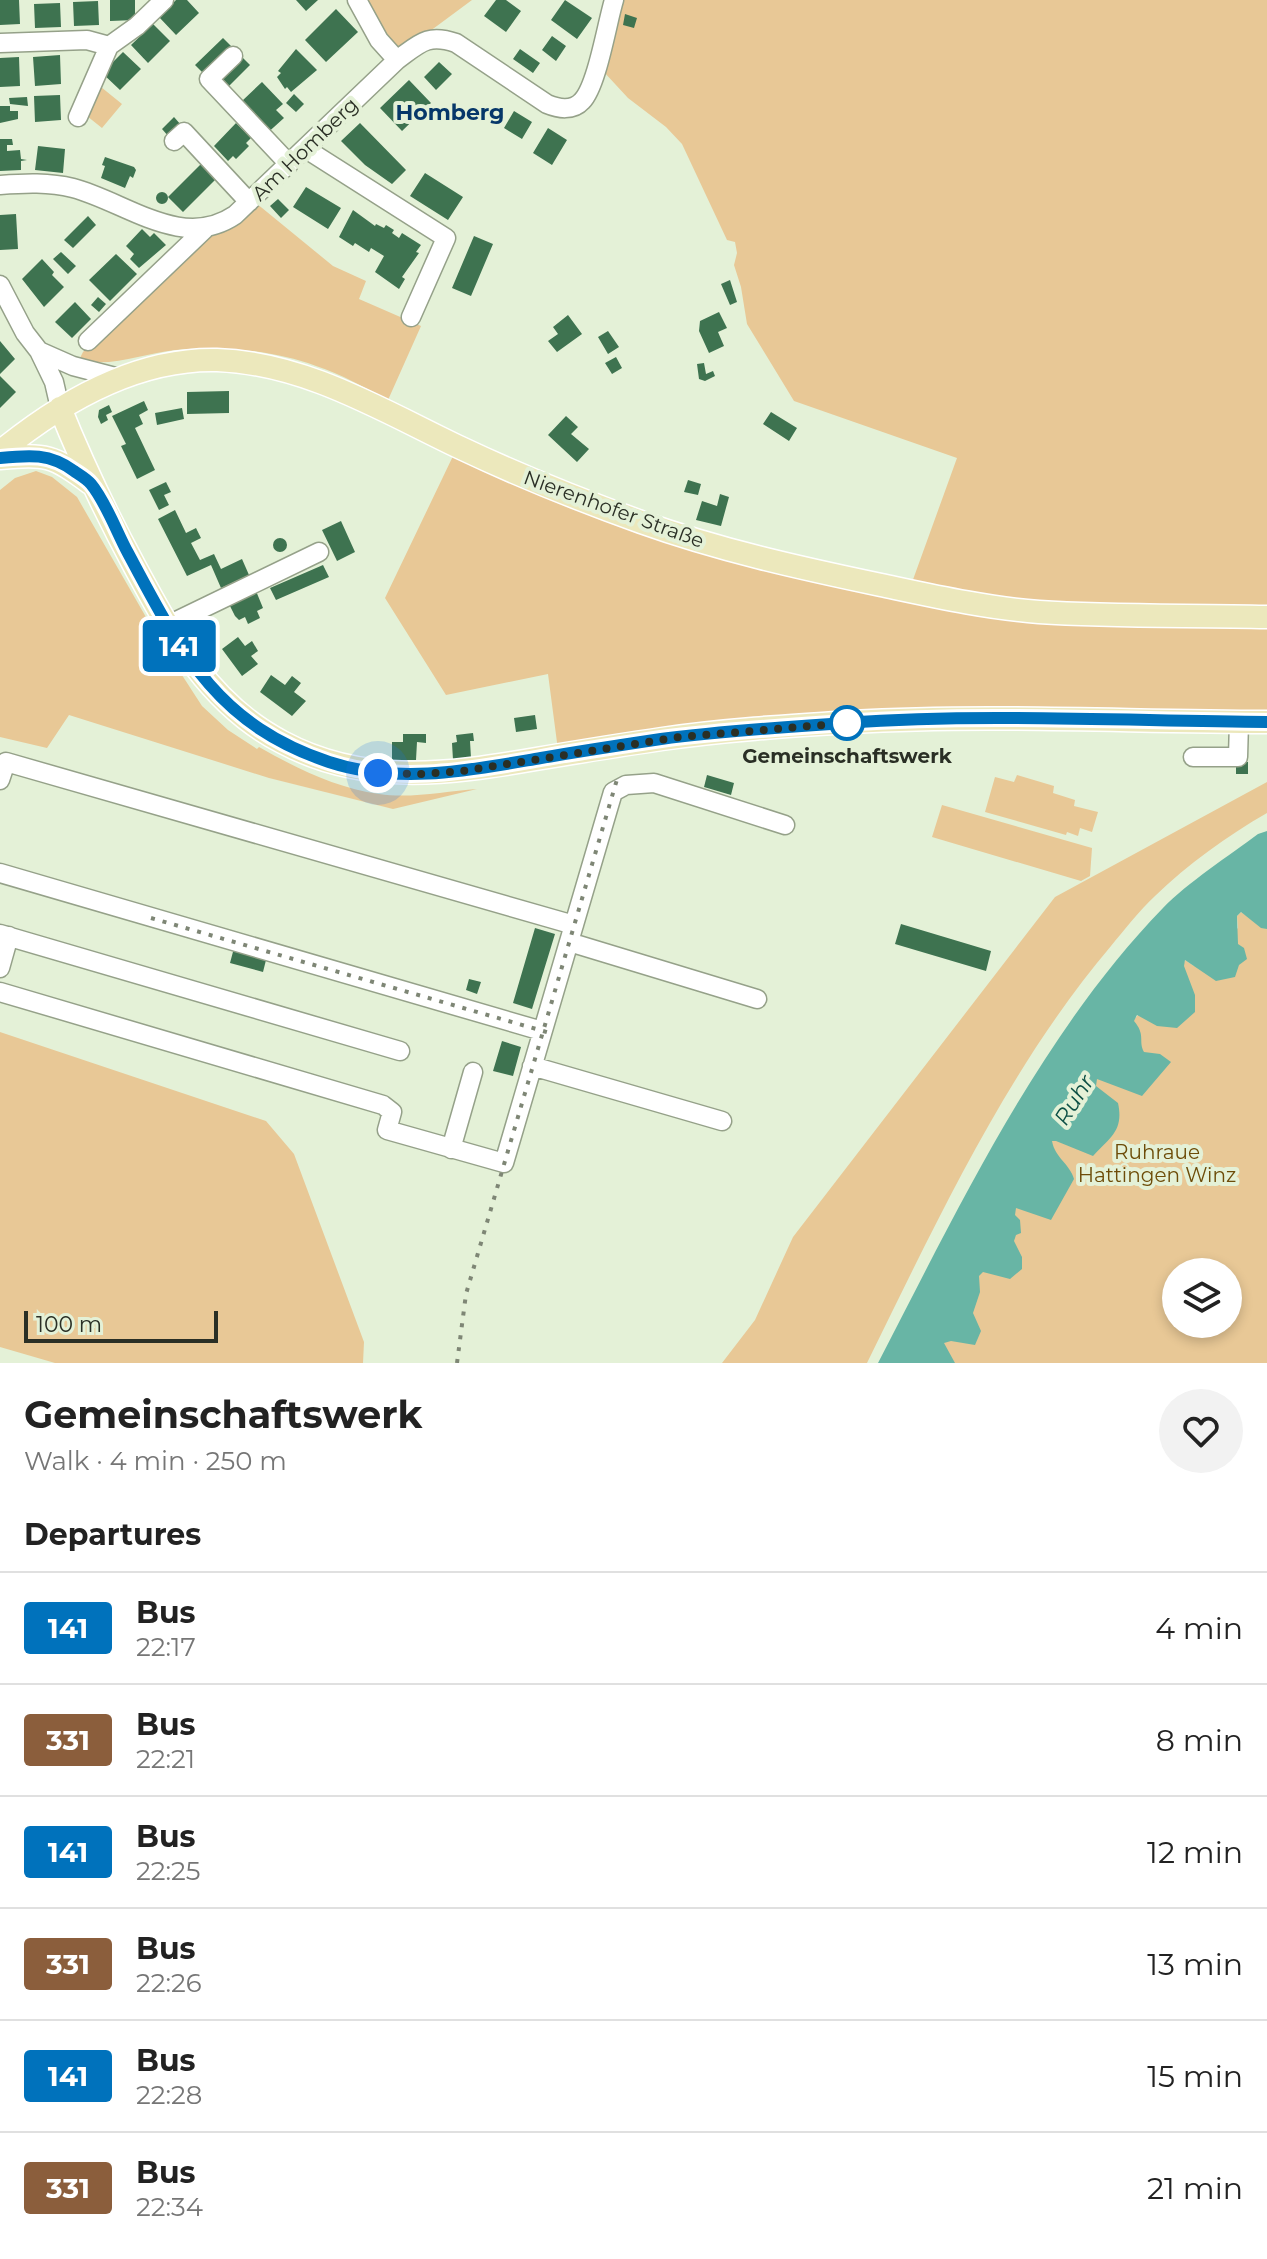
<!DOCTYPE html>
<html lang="en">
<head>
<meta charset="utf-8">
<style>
  :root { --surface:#fff; --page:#f2f2f2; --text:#222; --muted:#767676; --line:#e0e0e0 }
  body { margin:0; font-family:Montserrat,sans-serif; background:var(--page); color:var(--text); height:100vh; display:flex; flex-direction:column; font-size:30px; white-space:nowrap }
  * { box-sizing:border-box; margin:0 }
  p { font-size:26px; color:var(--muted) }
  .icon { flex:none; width:44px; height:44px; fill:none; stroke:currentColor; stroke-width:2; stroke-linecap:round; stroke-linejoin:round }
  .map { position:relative; height:1363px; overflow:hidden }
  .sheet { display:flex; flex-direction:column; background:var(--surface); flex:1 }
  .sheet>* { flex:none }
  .badge { padding:0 16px; border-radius:6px; font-size:28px; line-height:52px }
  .tools { position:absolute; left:1162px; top:1258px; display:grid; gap:16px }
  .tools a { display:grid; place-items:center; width:80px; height:80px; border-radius:50%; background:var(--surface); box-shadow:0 4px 12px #0003; font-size:40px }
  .scale { position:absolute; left:24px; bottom:20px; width:194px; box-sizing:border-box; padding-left:8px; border:4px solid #2a2f25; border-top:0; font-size:22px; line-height:28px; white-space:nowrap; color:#2a2f25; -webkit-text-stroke:6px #e4f1d7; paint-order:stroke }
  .you { position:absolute; width:40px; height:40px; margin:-20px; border:6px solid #fff; border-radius:50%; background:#1a73e8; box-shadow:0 0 0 12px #1a73e833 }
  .map>.badge { position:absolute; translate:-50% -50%; box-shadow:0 0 0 4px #fff }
  h2 { padding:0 24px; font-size:30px; line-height:72px }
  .round { display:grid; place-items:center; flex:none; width:84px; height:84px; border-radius:42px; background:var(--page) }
  .overview { display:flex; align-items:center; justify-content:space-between; height:136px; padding:0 24px }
  h1 { font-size:38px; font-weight:700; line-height:60px }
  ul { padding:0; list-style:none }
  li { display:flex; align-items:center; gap:24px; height:112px; padding:0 24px; border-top:2px solid var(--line) }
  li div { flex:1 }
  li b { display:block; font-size:30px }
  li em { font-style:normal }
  li .badge { min-width:88px; font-weight:700; text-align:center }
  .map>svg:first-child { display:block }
  .green { fill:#e8c896; fill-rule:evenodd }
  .water { fill:#68b5a5 }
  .building { fill:#3e7350 }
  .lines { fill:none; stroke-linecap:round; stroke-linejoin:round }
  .minor-casing { stroke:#95a189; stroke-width:21 }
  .major-casing { stroke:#fff; stroke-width:25 }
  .minor { stroke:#fff; stroke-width:18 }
  .major { stroke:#ece8bc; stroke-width:22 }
  .rail { stroke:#7e8675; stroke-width:4; stroke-dasharray:4 8; stroke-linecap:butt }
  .line-casing { stroke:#fff; stroke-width:18 }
  .line { stroke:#0072bc; stroke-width:12 }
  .walk { stroke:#2a2f25; stroke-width:8; stroke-dasharray:0 14.4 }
  .stop-dot { fill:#fff; stroke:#0072bc; stroke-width:4 }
  .labels { text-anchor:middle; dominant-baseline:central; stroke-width:8; stroke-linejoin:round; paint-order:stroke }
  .street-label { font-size:20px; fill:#2a2f25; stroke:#e4f1d7 }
  .stop-label { font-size:20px; font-weight:bold; fill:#2a2f25; stroke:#e4f1d7 }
  .park-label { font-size:20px; fill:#6d4c08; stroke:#e4f1d7 }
  .neighbourhood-label { font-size:22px; font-weight:bold; fill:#063769; stroke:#e4f1d7 }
  .water-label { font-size:22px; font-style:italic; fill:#0d5045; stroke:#e4f1d7 }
</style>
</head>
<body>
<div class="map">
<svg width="1267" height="1363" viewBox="0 0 1267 1363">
  <rect width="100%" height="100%" fill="#e4f1d7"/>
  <path class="green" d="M362 0H472L391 60Z
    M621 0H1267V713L1039 709 558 750 548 674 446 695 385 598 454 454 906 599 957 458 794 401 747 324 741 287 734 265 737 253 735 242 727 240 682 144 666 127 628 98 603 71Z
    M101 87 122 104 102 128 87 116Z
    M256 203 333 266 366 281 359 299 421 326 388 400C365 388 341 374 316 366 273 350 222 346 176 350 144 353 112 368 79 360L83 352 190 245 241 222Z
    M36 471 52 477 77 497 158 638 202 706 228 730 257 749 259 747C296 768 336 788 379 794 410 799 446 791 477 789L393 809 269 778 69 715 47 748 0 737V490L15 478Z
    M1017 775 1054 786 1053 793 1075 800 1074 806 1098 812 1092 832 1080 828 1078 836 1067 832 1066 835 985 812 995 777 1014 782Z
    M1267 782V813C1227 836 1188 864 1155 896 1139 911 1125 929 1111 946 1007 1069 938 1219 867 1363H722L755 1320 793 1237 1055 897Z
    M942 805 1092 848 1090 876 1081 881 932 837Z
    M1267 906V1363H917L1009 1181 1135 1023 1133 1021 1138 1015 1183 966 1185 960 1194 966 1238 928 1237 916 1241 912 1250 918ZM1176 1272H1228V1324H1176Z
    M0 1032 266 1121 294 1154 364 1342 363 1363H55L0 1347Z"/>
  <path class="water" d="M1267 831V929L1261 928 1241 912 1237 916 1238 944 1244 948 1247 959 1239 965 1235 977 1216 981 1185 960 1184 966 1195 995V1012L1177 1028 1157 1026 1137 1015 1134 1021C1146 1035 1138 1041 1144 1052L1160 1054 1171 1062 1142 1096 1097 1079 1096 1086 1118 1103C1124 1131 1110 1137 1093 1156L1056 1141H1052C1055 1158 1070 1164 1074 1179L1051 1220 1016 1208 1015 1215 1020 1220 1021 1233 1016 1235 1014 1241 1022 1257V1269L1010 1279 983 1272 979 1276 980 1292 973 1313 981 1331 975 1345 951 1341 944 1343 955 1363H878C959 1207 1040 1035 1163 908 1187 883 1230 855 1258 834Z"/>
  <path class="building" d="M0 0H19L20 24 0 25Z
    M110 0H135V20L110 21Z
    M176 0H187L199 13 176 35 159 17Z
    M296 0H318L306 11Z
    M496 0H506L521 11 506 32 484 16Z
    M565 0 592 18 577 39 551 20Z
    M98 1 99 25 74 26 73 2Z
    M60 3 61 27 35 28 34 4Z
    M336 9 358 32 326 62 305 40Z
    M625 14 637 18 634 28 623 25Z
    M153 24 170 41 148 63 131 45Z
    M552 36 566 46 556 61 542 50Z
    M223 38 231 46 203 73 195 65Z
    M296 49 317 70 291 92 287 87 285 89 277 77 281 73 278 71Z
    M520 49 540 63 533 73 513 59Z
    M123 52 141 69 120 90 102 73Z
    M60 55 61 84 35 86 33 57Z
    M19 57 20 86 0 87V58Z
    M242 57 250 65 226 89 218 82Z
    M439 62 452 74 436 90 424 77Z
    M409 80 431 103 402 131 380 108Z
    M262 82 283 104 276 110 284 118 264 136 242 101Z
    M294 94 304 104 296 112 286 103Z
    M60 95 61 120 35 122 34 96Z
    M27 97 28 106 10 104 9 98Z
    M0 106H10V111H18V119L0 123Z
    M514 111 532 122 522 139 504 128Z
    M174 117 181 125 169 137 162 129Z
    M236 123 251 138 246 143 249 146 236 159 233 156 228 161 214 146Z
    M360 123 406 170 392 184 365 165 341 141Z
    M548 128 567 140 552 165 533 153Z
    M0 139H12L13 145H7V151L20 150 21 159 27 160 21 161V170L0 171Z
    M38 146 65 149 63 173 35 170Z
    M105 157 134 167 136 170 133 178 130 176 125 188 101 178 105 166 102 165Z
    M206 159 221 174 183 212 168 197Z
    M425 173 463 197 448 220 410 196Z
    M306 187 341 208 328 229 293 207Z
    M156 198a6 6 0 1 1 12 0a6 6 0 1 1-12 0Z
    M278 199 289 210 281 218 270 206Z
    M353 210 375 226 376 224 384 228 386 225 394 230 392 233 399 238 402 233 421 245 416 252 419 253 402 277 405 279 399 289 375 272 384 256 371 248 369 252 355 243 353 246 339 237Z
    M16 214 18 249 0 250V215Z
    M88 216 96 225 73 248 64 240Z
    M142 229 150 237 154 233 166 245 139 268 130 259 134 254 126 246Z
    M474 236 493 244 471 296 452 288Z
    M61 252 76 266 68 274 53 259Z
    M116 254 137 274 110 301 89 280Z
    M42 259 54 272 52 275 64 287 44 307 22 279Z
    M730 280 737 302 730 305 721 284Z
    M98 297 106 304 99 312 91 305Z
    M75 302 91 319 72 338 55 322Z
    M719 312 727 328 718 332 724 346 709 353 699 331 700 321Z
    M568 315 582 334 557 352 548 341 558 334 553 327Z
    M608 331 619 347 608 354 598 337Z
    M0 341 15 359 0 374Z
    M616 357 622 368 612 374 605 363Z
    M704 363 706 374 713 371 715 376 705 381 699 379 697 364Z
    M0 376 16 392 0 408Z
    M229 391V413L187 414V392Z
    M144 401 148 410 139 415 143 424 135 428 155 470 137 479 121 446 126 444 112 416Z
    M109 405 112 412 106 415 108 420 101 424 98 417 99 410Z
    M182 408 184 419 157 425 155 413Z
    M771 412 797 428 789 441 763 424Z
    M566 416 578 427 571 434 589 449 577 462 548 435Z
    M688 480 701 484 698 495 684 492Z
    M166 482 171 492 164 495 169 505 159 510 149 490Z
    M720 494 729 497 721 526 696 520 702 501 717 506Z
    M175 510 186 533 196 528 201 538 191 543 200 560 214 554 221 569 242 559 249 575 221 588 211 565 187 576 158 519Z
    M341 521 355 552 337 561 322 530Z
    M273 545a7 7 0 1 1 14 0a7 7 0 1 1-14 0Z
    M323 565 329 577 276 600 270 588Z
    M256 591 263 608 257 611 260 618 248 624 245 617 239 620 235 616 229 604Z
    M238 637 245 646 252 641 258 651 251 656 258 664 242 676 222 649Z
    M271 675 285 685 292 676 301 683 294 692 306 701 292 716 260 692Z
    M535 715 537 729 516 732 514 718Z
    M473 733 474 741H470L471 758 453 760 452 743 457 742 456 735Z
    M403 734H426V743L417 742 416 760H392V742H403Z
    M1236 762H1248V774H1236Z
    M707 775 734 783 731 795 704 787Z
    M901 924 991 951 986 971 895 944Z
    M535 928 555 934 532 1009 513 1003Z
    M234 948 267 956 263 972 230 963Z
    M469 979 481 982 477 994 466 990Z
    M502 1041 521 1047 513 1076 493 1071Z"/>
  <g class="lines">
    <g class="minor-casing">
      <path id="minor" d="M357 0 379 40 397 60
        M0 43 87 40 109 46 137 26 164 0
        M233 56 209 79 289 164
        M78 117 109 46
        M174 141 184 132 249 202
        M306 149 446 238 411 317
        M0 185C25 183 49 182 73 188 126 202 182 251 235 215L397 60C419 44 427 33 456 43L547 104C559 109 573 111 582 101 597 86 607 23 614 0
        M0 285 25 333 39 351 54 382 60 408
        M88 341 207 227
        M39 351 73 366 119 378
        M166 626 319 552
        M1193 757H1238L1239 722
        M0 780 6 762 574 925
        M0 873 542 1031
        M0 934 400 1051
        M569 942 757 999
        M0 968 9 936
        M0 992 383 1105 392 1112 387 1130 504 1163 613 792 626 785 654 783 785 825
        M532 1066 722 1121
        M451 1149 473 1072"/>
    </g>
    <g class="major-casing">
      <path id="major" d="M60 408C82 463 107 515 135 567 173 637 209 704 282 742 364 786 449 774 536 759 578 752 620 745 662 739 724 730 788 726 851 722 989 714 1129 722 1267 722
        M0 452C61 402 136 358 217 360 306 363 383 411 461 448 520 476 580 500 641 522 719 550 800 568 881 585 933 596 986 608 1039 612 1115 617 1191 615 1267 617
        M0 458C46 454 53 455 90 483"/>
    </g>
    <use href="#minor" class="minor"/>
    <use href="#major" class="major"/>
    <path class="rail" d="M151 918 550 1033
      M457 1363 466 1294 618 776"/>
  </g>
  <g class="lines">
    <g class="line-casing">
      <path id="line" d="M0 458C29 455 50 453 74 471 80 475 87 479 91 484 106 502 117 533 128 553 181 652 216 724 329 762 399 785 471 770 541 758 581 751 621 745 661 739 722 731 784 727 846 723 986 713 1127 721 1267 722"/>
    </g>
    <use href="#line" class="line"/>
    <path class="walk" d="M378 773 422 774 463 771 680 737 847 723"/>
  </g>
  <circle class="stop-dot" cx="847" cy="723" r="16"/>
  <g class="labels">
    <g class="street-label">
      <text transform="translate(305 149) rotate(-44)">Am Homberg</text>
      <text transform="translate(614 509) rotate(20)">Nierenhofer Straße</text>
    </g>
    <g class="stop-label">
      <text x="847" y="756">Gemeinschaftswerk</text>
    </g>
    <g class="park-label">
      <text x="1157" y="1152">Ruhraue<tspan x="1157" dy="23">Hattingen Winz</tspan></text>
    </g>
    <g class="neighbourhood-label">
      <text x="450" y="112">Homberg</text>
    </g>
    <g class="water-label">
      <text transform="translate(1074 1100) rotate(-58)">Ruhr</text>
    </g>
  </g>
</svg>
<div class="tools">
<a><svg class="icon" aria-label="layers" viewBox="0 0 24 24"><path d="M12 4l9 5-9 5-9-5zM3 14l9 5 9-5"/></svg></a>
</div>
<div class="scale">100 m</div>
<div class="you" style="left:378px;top:773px"></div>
<b class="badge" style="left:179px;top:646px;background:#0072bc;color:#fff">141</b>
</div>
<section class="sheet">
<div class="overview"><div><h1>Gemeinschaftswerk</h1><p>Walk · 4 min · 250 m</p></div><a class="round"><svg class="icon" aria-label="heart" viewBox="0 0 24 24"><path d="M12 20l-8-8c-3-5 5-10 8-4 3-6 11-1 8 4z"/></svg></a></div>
<h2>Departures</h2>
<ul>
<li><span class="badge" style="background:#0072bc;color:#fff">141</span><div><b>Bus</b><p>22:17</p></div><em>4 min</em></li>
<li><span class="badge" style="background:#8b5e3c;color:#fff">331</span><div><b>Bus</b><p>22:21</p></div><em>8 min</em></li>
<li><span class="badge" style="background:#0072bc;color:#fff">141</span><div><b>Bus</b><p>22:25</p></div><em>12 min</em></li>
<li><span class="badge" style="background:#8b5e3c;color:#fff">331</span><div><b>Bus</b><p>22:26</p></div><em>13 min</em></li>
<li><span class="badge" style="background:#0072bc;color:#fff">141</span><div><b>Bus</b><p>22:28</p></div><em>15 min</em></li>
<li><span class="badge" style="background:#8b5e3c;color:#fff">331</span><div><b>Bus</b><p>22:34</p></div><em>21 min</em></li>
</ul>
</section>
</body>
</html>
